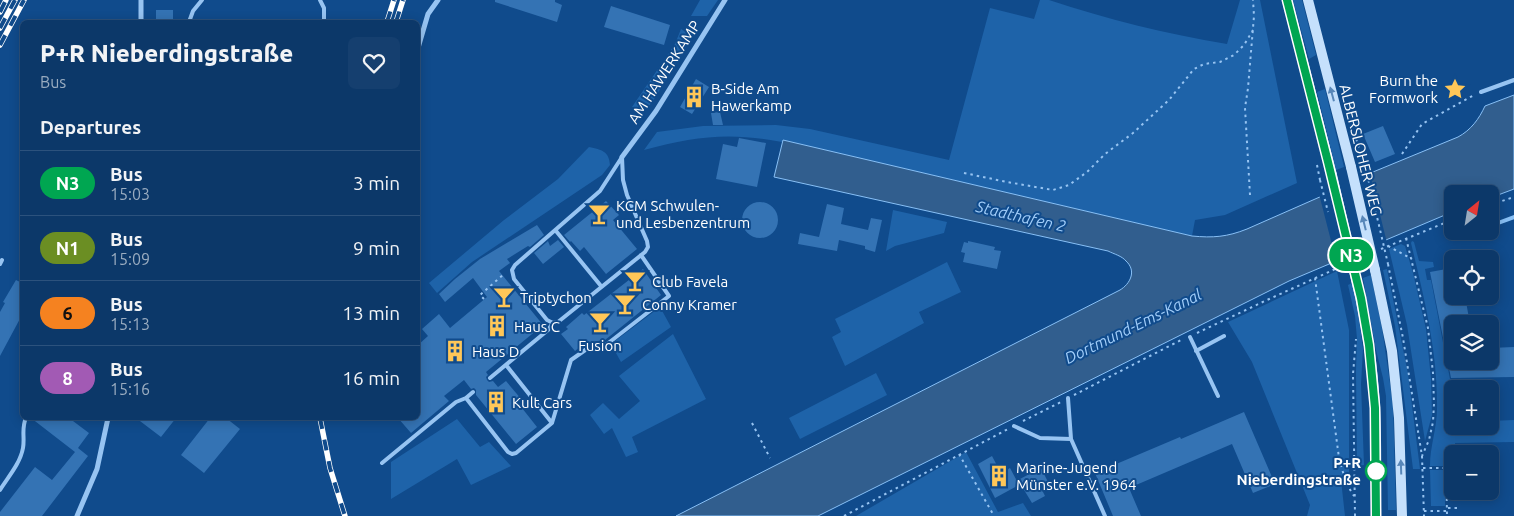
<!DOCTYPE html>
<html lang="en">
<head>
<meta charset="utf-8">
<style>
  :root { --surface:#0c3869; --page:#153f6f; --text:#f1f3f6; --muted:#9aacc0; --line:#2c527d }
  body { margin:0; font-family:Ubuntu,sans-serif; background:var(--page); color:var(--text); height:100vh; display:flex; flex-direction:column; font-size:19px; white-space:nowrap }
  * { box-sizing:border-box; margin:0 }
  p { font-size:16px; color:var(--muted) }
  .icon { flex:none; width:28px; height:28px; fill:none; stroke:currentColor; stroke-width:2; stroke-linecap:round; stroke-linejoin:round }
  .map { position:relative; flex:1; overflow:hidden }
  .side { position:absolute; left:20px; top:20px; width:400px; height:400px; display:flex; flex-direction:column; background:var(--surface); border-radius:8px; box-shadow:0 2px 12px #0003,0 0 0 1px var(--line) }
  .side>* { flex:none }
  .badge { padding:0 10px; border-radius:16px; font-size:18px; line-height:32px }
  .needle { width:32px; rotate:30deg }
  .fabs { position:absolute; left:1444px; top:185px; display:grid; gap:10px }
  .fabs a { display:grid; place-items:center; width:55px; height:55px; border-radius:8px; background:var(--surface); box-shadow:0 2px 12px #0003,0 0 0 1px var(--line); font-size:25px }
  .map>.badge { position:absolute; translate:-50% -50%; box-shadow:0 0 0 2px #fff }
  h2 { padding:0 20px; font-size:19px; line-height:45px }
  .round { display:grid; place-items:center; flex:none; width:52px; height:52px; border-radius:8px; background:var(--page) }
  .overview { display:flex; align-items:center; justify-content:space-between; height:85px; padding:0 20px }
  h1 { font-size:24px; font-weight:800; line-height:38px }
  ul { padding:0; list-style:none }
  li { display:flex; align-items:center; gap:15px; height:65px; padding:0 20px; border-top:1px solid var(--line) }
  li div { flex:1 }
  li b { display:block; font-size:19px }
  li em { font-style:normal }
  li .badge { min-width:55px; font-weight:700; text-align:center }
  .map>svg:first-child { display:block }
  .green { fill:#1e63a9 }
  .water { fill:#315e8e; stroke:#88c0f6 }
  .pier { fill:#104b8c }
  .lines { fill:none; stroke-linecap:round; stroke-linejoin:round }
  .stream { stroke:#88c0f6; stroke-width:4 }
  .building { fill:#3473b4 }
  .path { stroke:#97c4f2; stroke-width:2; stroke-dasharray:2.5 4; stroke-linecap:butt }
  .service { stroke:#97c4f2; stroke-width:4 }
  .minor { stroke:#97c4f2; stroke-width:5 }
  .secondary { stroke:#c5e0fc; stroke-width:10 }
  .rail-casing { stroke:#fff; stroke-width:5.5 }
  .rail { stroke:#104b8c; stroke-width:4; stroke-dasharray:11; stroke-linecap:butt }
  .path-bridge { stroke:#97c4f2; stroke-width:2; stroke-dasharray:2.5 4; stroke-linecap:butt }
  .secondary-bridge { stroke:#c5e0fc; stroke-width:10 }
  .oneway { fill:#5887b9 }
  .line-casing { stroke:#fff; stroke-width:11 }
  .line { stroke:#00a651; stroke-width:8 }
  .stop-dot { fill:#fff; stroke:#00a651; stroke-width:2.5 }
  .labels { text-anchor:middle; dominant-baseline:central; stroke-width:4; stroke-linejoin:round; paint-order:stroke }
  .street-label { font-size:15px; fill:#fff; stroke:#104b8c }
  .poi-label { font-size:15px; fill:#fff; stroke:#104b8c; text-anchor:start }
  .stop-label { font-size:15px; font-weight:bold; fill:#fff; stroke:#104b8c; text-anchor:end }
  .water-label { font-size:16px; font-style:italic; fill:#a2cefa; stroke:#104b8c }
</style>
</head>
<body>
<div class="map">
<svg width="1514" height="516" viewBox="0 0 1514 516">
  <rect width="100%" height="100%" fill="#104b8c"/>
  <path class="green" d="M700 0H718L707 16H691Z
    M1040 0H1049C1107 19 1166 34 1227 44L1240 0H1260L1297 183 1225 215 1195 220 1192 236 783 140 782 142C730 132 695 136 644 150L657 132 703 126 776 125 810 129 949 160 990 8 1034 19Z
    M1293 0H1302L1316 55 1309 59Z
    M681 29 689 34 691 38 653 101C646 110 642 111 632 107L675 44Z
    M1325 89 1344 167 1336 170 1317 92Z
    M589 147C602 150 609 151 610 165L602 175 472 262 437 293 429 283 504 220 558 179Z
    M893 210 947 222 944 233 895 246 886 251Z
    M1412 241 1414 242 1419 261 1433 262 1434 267 1425 269 1427 280H1431L1450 379H1459L1460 389H1452V426H1490V421L1514 420V442L1455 443V452L1444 453V466H1430C1430 446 1437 428 1437 409 1438 352 1424 297 1411 243Z
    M1401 244 1405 246 1413 273 1426 329 1431 379 1432 415 1425 441 1407 325 1389 249Z
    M947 262 961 292 919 312 924 323 845 366 832 337 841 332 835 319Z
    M1387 269 1408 374 1420 469H1413L1395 326 1383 270Z
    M1337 271 1349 330V475L1341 480 1345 516H1307L1310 505 1252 362 1228 322Z
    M1371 275 1382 328 1393 404 1396 510H1388L1386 396 1383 378 1376 350 1363 278Z
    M1352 283 1358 312 1363 349 1361 384 1364 465 1357 466 1356 371 1357 339 1355 316 1348 285Z
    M660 307 671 327 621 362 611 344Z
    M673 334 706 399 632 437 638 452 626 457 612 428 604 434 590 415 603 403 619 419 640 401 619 376Z
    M876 373 887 395 800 439 789 418Z
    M457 419 480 447 489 442 511 466 471 485 457 459 391 499V462Z
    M966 452 998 512 1023 503 1031 516H856Z
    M1430 470H1445V506H1431Z"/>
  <path class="water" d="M1514 95V189L1490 198V194H1452V212L1289 281 818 516H676L1120 290C1130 284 1137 271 1126 261 1122 256 1114 254 1108 251L774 177 783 140 1192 236C1213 238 1227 237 1247 229L1347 185 1356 179 1458 137C1471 130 1479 119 1485 106Z"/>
  <path class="pier" d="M1369 170 1387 243 1337 264 1319 194 1345 183 1355 177Z"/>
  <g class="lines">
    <path class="stream" d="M1490 226 1514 217"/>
  </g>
  <path class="building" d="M495 0H555V2L562 5 557 22 495 2Z
    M611 6 670 25 664 45 604 27Z
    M156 10H173V22H156Z
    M696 79 709 87 692 114 680 107Z
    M720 112 723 125H713L711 113Z
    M1383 126 1395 154 1375 162 1363 134Z
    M739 138 766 143 757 187 716 179 723 144 737 147Z
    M606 201 619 215 613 220 637 249 606 274 584 247 580 251 571 241 570 242 564 235Z
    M742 220a18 18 0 1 1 36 0a18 18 0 1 1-36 0Z
    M827 204 844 208 841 224 868 230 871 218 882 220 875 252 865 249V246L839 240 837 251 798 244 800 233 819 237Z
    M537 225 544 235 530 247 528 246 507 259 510 263 499 271 543 325 486 372 488 375 486 377 487 380 489 382 493 381 498 387 506 381 522 400 518 403 537 427 516 444 476 395V390L474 388 471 389 464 380 444 396 449 401 411 433 398 418H418V345L428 336 422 329 439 314 450 328 487 297 473 278 445 302 439 294 455 279 480 259Z
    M558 240 564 247 543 264 534 253 548 241 550 246Z
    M968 241 995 247 994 250 1001 251 997 269 963 262 965 253 961 252 964 242 968 243Z
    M1452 268V296H1465L1470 324H1452V361H1490V348L1514 347V377L1451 378 1430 272Z
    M643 269 661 295 605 340 590 342 581 346 575 351 561 334 568 329 566 327 582 313 584 315Z
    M16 280 22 283V315L0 356V312L5 303 3 302Z
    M1244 412 1275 484 1253 493 1232 444 1129 488 1141 516H1113L1095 473 1180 437 1181 439Z
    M31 418H69L89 433 78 448 88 456 42 516H0V512L35 467 52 480 75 452Z
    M136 418H176L161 437Z
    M210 418H226L240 429 204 473 181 455Z
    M992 456 1001 473 1010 468 1019 485 995 498 978 464Z
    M1041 468 1049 484 1041 488 1045 496 1032 503 1018 480Z"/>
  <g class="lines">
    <path class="path" d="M1356 139 1364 161
      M1402 154 1422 124 1474 95
      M1317 165 1320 180
      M964 173 1007 182 1053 190 1069 185 1087 172 1105 154 1133 133 1169 100 1194 69 1204 64 1220 62 1234 55 1244 45 1253 30
      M1250 195 1245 108 1248 88 1254 16 1253 0
      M1490 205 1514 197
      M1406 238 1428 328 1433 373 1434 404 1433 422 1429 440 1422 456
      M1388 246 1412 259
      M1381 249 1452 220
      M1388 264 1403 338 1422 456 1424 516
      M1315 278 1339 458 1346 483 1354 496
      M484 299 480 295 504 274
      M1197 333 1267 300 1342 266
      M1074 395 1183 339
      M1023 421 1061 402
      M752 423 770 458
      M1446 453 1447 516
      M959 454 994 516
      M1423 468H1452
      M1447 495 1460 494
      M1448 508H1460
      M1424 511H1447
      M844 516 1008 429
      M1355 516 1353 374 1356 339"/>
    <path class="service" d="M320 0 324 8V22
      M189 22 193 11 202 0
      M1481 92 1514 80
      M556 231 601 286
      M0 264 2 260
      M553 323 547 320 514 279 512 270 515 265 600 191 622 157
      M1190 337 1218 396
      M1196 351 1224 336
      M506 365 552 423
      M490 378 548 330 553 323 558 322 645 252 648 247 647 241 627 195 623 180 622 157
      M466 398 508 452 512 454 516 453 552 423 571 360 591 346 607 344 611 341 669 296 641 255
      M1068 398 1071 439 1105 516
      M1014 426 1040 438 1071 439
      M382 463 456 402 466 398 473 392
      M0 490C8 477 20 464 23 448 25 437 21 429 26 418"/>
    <path class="minor" d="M141 0V22
      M418 48 428 14 438 0
      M622 157 656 111 725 0
      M77 516 97 469 108 418"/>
    <path class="secondary" d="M1287 0 1332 175
      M1308 0 1351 167
      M1375 270 1392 351 1399 418 1402 516
      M1356 279C1366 321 1373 365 1375 408 1377 444 1376 480 1376 516"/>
    <g class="rail-casing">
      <path id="rail" d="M0 12 6 0
        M387 22 394 0
        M396 22 403 0
        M0 28 15 0
        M0 45 24 0
        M320 418 330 468 345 516"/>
    </g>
    <use href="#rail" class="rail"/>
    <path class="path-bridge" d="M1364 161 1388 264
      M1320 180 1328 212"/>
    <path class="secondary-bridge" d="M1351 167 1375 270
      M1332 175 1356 279"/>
  </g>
  <defs><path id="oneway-solid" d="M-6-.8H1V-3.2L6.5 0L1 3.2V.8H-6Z" transform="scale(1.25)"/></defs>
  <g class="oneway">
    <use href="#oneway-solid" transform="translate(1332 94) rotate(-105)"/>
    <use href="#oneway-solid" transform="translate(1364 223) rotate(-104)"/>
    <use href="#oneway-solid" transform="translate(1401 467) rotate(-92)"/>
  </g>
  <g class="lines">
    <g class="line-casing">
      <path id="line" d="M1287 0 1328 162 1361 298 1369 345 1375 408 1376 516"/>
    </g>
    <use href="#line" class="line"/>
  </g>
  <defs>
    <g id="sight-bare" transform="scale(1.725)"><path d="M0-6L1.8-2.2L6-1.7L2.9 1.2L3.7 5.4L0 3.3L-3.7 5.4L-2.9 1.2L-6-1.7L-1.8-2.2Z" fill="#ffc758" stroke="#104b8c" stroke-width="2.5" paint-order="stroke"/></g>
    <g id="building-bare" transform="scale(1.725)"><path d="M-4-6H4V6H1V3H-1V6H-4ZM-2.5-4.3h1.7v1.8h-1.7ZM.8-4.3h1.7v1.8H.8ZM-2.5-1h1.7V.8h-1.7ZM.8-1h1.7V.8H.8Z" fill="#ffc758" stroke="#104b8c" stroke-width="2.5" paint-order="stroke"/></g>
    <g id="bar-bare" transform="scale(1.725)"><path d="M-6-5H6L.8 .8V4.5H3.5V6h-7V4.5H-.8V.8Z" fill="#ffc758" stroke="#104b8c" stroke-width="2.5" paint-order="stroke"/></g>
  </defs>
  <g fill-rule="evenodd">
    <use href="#sight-bare" x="1455" y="89"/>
    <use href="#building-bare" x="694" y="97"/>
    <use href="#bar-bare" x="599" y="214"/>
    <use href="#bar-bare" x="635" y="281"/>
    <use href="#bar-bare" x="504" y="297"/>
    <use href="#bar-bare" x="625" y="304"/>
    <use href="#bar-bare" x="600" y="322"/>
    <use href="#building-bare" x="497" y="326"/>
    <use href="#building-bare" x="455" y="351"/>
    <use href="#building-bare" x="496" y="402"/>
    <use href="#building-bare" x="999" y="476"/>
  </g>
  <circle class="stop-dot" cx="1376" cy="471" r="10"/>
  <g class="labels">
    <g class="street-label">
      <text transform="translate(664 72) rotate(-57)">AM HAWERKAMP</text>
      <text transform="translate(1361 150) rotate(76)">ALBERSLOHER WEG</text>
    </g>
    <g class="poi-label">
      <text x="1438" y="80" text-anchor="end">Burn the<tspan x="1438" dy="17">Formwork</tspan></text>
      <text x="711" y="88">B-Side Am<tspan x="711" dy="17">Hawerkamp</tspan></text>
      <text x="616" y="205">KCM Schwulen-<tspan x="616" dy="17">und Lesbenzentrum</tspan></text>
      <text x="652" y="281">Club Favela</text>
      <text x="520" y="297">Triptychon</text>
      <text x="642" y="304">Conny Kramer</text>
      <text x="514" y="326">Haus C</text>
      <text x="600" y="345" text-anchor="middle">Fusion</text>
      <text x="472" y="351">Haus D</text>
      <text x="512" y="402">Kult Cars</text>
      <text x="1016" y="467">Marine-Jugend<tspan x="1016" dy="17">Münster e.V. 1964</tspan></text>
    </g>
    <g class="stop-label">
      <text x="1361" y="462">P+R<tspan x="1361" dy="17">Nieberdingstraße</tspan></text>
    </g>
    <g class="water-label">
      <text transform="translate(1021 216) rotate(13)">Stadthafen 2</text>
      <text transform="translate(1133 326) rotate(-26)">Dortmund-Ems-Kanal</text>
    </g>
  </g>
</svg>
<div class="fabs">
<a><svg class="needle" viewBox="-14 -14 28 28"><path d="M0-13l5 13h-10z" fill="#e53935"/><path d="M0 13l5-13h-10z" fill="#9aacc0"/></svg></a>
<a><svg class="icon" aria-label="locate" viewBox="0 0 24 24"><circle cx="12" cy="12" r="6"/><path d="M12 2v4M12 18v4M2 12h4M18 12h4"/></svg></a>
<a><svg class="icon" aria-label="layers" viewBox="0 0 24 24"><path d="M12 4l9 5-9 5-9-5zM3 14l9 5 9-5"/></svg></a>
<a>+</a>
<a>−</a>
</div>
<b class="badge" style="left:1351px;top:255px;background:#00a651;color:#fff">N3</b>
<section class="side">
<div class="overview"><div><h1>P+R Nieberdingstraße</h1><p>Bus</p></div><a class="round"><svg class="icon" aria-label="heart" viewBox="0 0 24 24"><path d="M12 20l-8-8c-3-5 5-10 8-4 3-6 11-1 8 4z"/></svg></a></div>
<h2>Departures</h2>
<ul>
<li><span class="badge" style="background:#00a651;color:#fff">N3</span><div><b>Bus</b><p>15:03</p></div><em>3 min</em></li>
<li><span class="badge" style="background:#6b8e23;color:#fff">N1</span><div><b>Bus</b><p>15:09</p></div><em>9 min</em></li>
<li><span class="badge" style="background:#f58220;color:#111">6</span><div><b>Bus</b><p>15:13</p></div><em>13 min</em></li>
<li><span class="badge" style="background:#a25ab4;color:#fff">8</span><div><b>Bus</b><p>15:16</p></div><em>16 min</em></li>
</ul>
</section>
</div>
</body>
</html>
